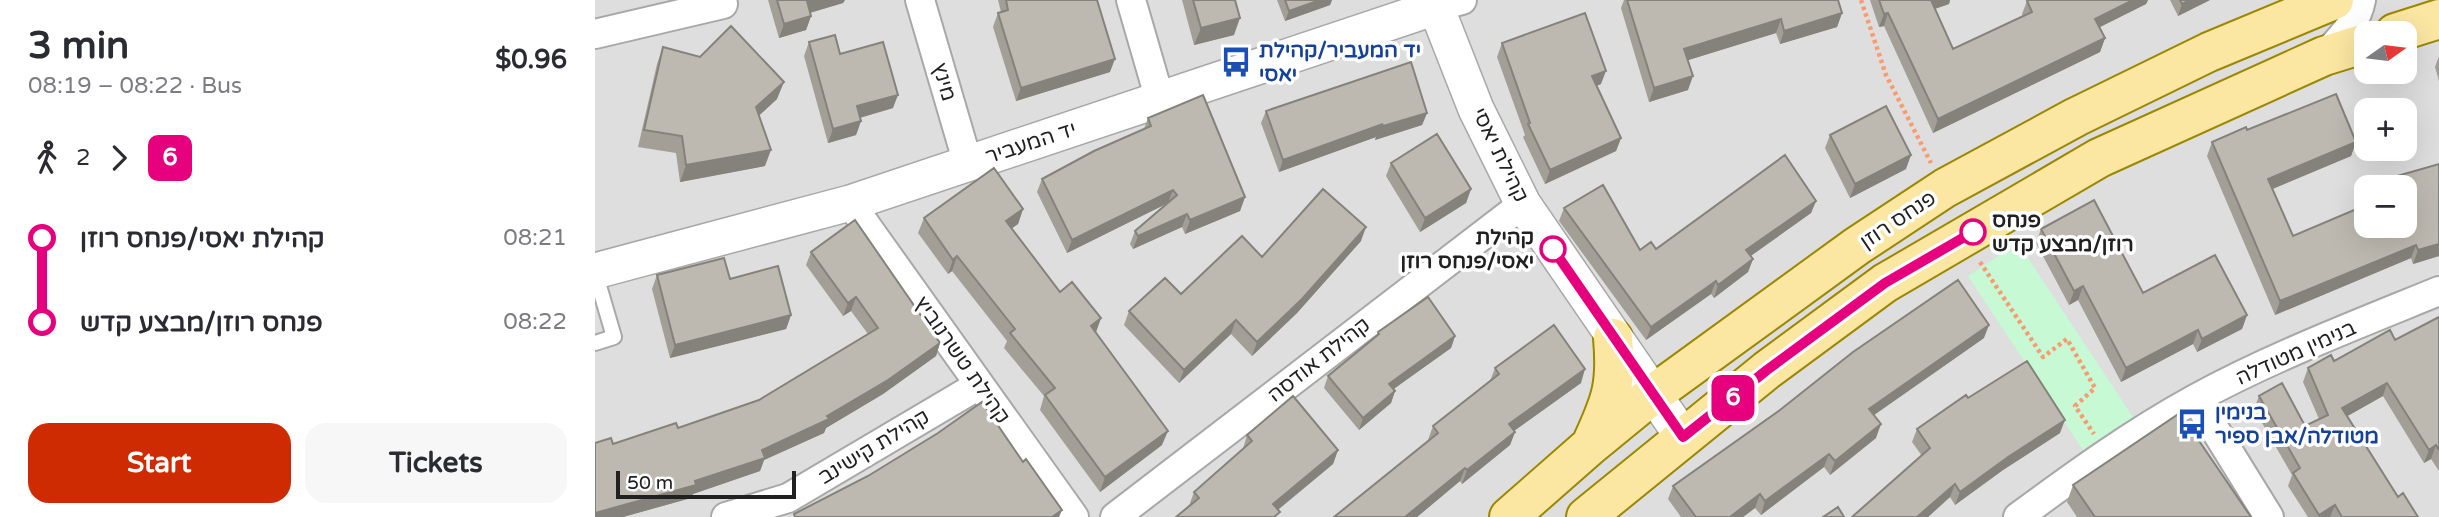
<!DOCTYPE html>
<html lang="en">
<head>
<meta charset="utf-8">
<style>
  :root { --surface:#fff; --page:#f7f7f7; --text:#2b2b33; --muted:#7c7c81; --accent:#cf2b02 }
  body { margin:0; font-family:"Varela Round","Noto Sans Hebrew",sans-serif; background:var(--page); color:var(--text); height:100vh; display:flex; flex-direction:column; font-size:26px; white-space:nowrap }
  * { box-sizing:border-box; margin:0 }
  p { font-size:23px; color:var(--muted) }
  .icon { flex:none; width:38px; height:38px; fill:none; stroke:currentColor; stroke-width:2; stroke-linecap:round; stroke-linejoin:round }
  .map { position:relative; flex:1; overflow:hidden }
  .drawer { display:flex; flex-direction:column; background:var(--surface); width:595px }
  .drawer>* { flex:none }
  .badge { padding:0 14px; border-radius:10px; font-size:24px; line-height:46px }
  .needle { width:46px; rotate:76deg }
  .buttons { position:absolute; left:1759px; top:21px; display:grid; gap:14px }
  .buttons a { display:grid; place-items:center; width:63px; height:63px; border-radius:14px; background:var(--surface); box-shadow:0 7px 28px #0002; font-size:35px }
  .scale { position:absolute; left:21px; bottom:18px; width:180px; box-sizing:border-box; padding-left:7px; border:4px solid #212121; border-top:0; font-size:19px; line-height:24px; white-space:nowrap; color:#212121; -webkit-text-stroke:5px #fff; paint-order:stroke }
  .map>.badge { position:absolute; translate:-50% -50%; box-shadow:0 0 0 4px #fff }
  .legs { display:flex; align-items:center; gap:10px; height:77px; padding:0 28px; font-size:23px }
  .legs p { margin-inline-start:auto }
  .summary { display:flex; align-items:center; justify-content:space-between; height:119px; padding:0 28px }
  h1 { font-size:38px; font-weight:800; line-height:52px }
  .button { display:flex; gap:14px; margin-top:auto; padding:14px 28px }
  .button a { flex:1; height:80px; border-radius:21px; background:var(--accent); color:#fff; font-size:28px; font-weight:800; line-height:80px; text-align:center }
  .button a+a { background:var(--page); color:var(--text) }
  ul { padding:0 28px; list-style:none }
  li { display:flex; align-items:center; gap:24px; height:84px; font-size:26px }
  li i { display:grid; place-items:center; width:10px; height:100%; margin:0 9px; background:currentColor }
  li i::after { content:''; width:18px; height:18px; margin:-9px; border:5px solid; border-radius:50%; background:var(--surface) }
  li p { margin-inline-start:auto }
  li:first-child i { background:linear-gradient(#0000 50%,currentColor 0) }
  li:last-child i { background:linear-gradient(currentColor 50%,#0000 0) }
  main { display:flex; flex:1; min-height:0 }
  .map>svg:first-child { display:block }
  .residential { fill:#dfdede; fill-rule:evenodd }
  .park { fill:#c6f9d4 }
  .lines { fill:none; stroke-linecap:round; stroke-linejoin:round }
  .service-casing { stroke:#a8a8a8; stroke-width:18 }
  .minor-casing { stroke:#a8a8a8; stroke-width:32 }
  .tertiary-casing { stroke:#a8a8a8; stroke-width:38 }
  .primary-casing { stroke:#9c8701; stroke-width:42 }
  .path { stroke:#f99a71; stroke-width:4.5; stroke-dasharray:3.5 3.5; stroke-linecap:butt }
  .service { stroke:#fff; stroke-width:14 }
  .minor { stroke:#fff; stroke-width:28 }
  .tertiary { stroke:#fff; stroke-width:35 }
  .primary { stroke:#fbe6a2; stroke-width:38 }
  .wall { fill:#a39f97 }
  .shaded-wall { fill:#85827b }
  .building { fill:#beb9b0; stroke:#85827b; stroke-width:2 }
  .line-1-casing { stroke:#fff; stroke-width:16 }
  .line-1 { stroke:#e6007e; stroke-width:10 }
  .stop-1-dot { fill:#fff; stroke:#e6007e; stroke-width:3.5 }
  .labels { text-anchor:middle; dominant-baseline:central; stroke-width:7; stroke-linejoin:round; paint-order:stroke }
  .transit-label { font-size:21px; font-weight:bold; fill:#164399; stroke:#fff; text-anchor:start }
  .street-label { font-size:21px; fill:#212121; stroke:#fff }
  .stop-label { font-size:21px; font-weight:bold; fill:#212121; stroke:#fff; text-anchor:start }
</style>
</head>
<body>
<main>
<section class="drawer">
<div class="summary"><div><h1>3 min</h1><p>08:19 – 08:22 · Bus</p></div><b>$0.96</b></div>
<div class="legs"><svg class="icon" aria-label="walk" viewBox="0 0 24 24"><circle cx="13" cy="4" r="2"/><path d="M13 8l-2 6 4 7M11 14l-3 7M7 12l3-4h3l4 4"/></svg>2<svg class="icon" aria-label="forward" viewBox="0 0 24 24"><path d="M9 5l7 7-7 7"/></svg><b class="badge" style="background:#e6007e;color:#fff">6</b></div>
<ul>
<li><i style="color:#e6007e"></i><b>קהילת יאסי/פנחס רוזן</b><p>08:21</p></li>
<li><i style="color:#e6007e"></i><b>פנחס רוזן/מבצע קדש</b><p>08:22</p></li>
</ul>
<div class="button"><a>Start</a><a>Tickets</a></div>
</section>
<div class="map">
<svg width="1844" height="517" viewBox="0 0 1844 517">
  <rect width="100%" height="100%" fill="#f1f0e7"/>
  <path class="residential" d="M0 0H1844V517H0ZM1771 33H1810V72H1771ZM1771 110H1810V149H1771ZM1771 187H1810V226H1771Z"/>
  <path class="park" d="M1423 243 1538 417 1488 450 1373 276Z"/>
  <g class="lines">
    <g class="service-casing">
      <path id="service" d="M0 272 19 337 0 343"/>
    </g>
    <g class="minor-casing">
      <path id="minor" d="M325 0 373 164
        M536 0 565 100
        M839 0 841 7 867 0
        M0 34 128 4
        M1729 56C1745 39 1762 23 1766 0
        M255 203 479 517
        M1601 399 1674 517
        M131 517 193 498 384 385
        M520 517 928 204
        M1423 517C1480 475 1538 433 1600 399 1677 357 1763 324 1844 291"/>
    </g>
    <g class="tertiary-casing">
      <path id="tertiary" d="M0 271 255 203 841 7 881 109 928 204 1088 437"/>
    </g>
    <g class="primary-casing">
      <path id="primary" d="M1800 33 1844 19
        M998 440C1017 399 1022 383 1018 338
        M914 517 996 445 1057 395 1262 246 1350 188 1481 117 1614 52 1739 0
        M991 517 1172 370 1290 283 1504 158 1729 56 1771 43"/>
    </g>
    <path class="path" d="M1266 0 1291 75 1336 163
      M1385 262 1448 357 1472 339 1500 388 1480 406 1499 434"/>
    <use href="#service" class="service"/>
    <use href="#minor" class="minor"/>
    <use href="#tertiary" class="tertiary"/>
    <use href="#primary" class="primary"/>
  </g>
  <path class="wall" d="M173 0H250L248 3 215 13 216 16 211 30 184 38Z
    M403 0H502L515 72 421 101 398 27 403 13 406 12Z
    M587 0H640L639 35 599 45Z
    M682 0H737L735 5 690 21Z
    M1029 0H1243L1247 13 1242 27 1185 44 1181 33 1093 60V90L1054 102 1026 8Z
    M1275 0H1355L1354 4 1340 9 1358 49 1428 16 1427 14 1432 1 1434 0H1553L1551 4 1505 27 1510 38 1505 52 1338 133 1289 26 1284 27Z
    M1575 0H1615L1583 16Z
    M214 42 245 54 298 108 265 118 266 121 261 135 233 143 209 56Z
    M907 43 1006 84 1002 86 1026 138 1021 151 950 184 928 137 930 135 902 57Z
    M68 47 182 99 164 115 170 166 85 182 81 153 43 147 62 64Z
    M1844 56V81L1840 67Z
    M1741 94 1761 142 1756 156 1677 189 1698 236 1771 205V226H1810V187H1795L1799 177 1844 164V256L1818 264 1816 258 1680 315 1612 156 1617 142 1651 127 1652 130Z
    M671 111 832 113 827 125 780 140 781 137 684 172 666 123Z
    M553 118 650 197 645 211 590 234 587 227 538 249 535 244 540 231 571 204 472 253 442 192 447 179 549 129Z
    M1235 135 1311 169 1255 198 1230 148Z
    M796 163 876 189 871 203 825 232 791 176Z
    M1221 201 1216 213 1155 256 1158 259 1153 272 1119 298 1116 294 1051 340 964 221 969 208 1045 250 1061 249Z
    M428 209 423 224 417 228 465 292 506 318 501 332 567 445 505 492 445 410 449 396 409 348 412 341 357 271 353 274 323 233 329 218Z
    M1446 229 1548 293 1652 315 1647 329 1602 352 1598 344 1526 382 1483 300 1474 305 1441 243Z
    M766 241 702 313 657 356 636 334 584 383 529 325 534 311 586 294 667 257Z
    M216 252 345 343 341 356 288 394 231 428 229 433 169 460 165 471 98 494 96 498 28 517H0L18 444 83 428 164 400 273 334 256 311 248 316 211 265Z
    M62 275 135 279 196 315 191 329 75 358 57 289Z
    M1844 317V471L1836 459 1829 463 1788 396 1752 416 1803 497 1823 517H1713L1693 486 1697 475 1659 409 1664 396 1710 426 1724 419 1708 382 1713 368 1739 361 1800 340Z
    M783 332 860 336 856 348 798 389 800 391 796 403 764 430 729 388 733 376 782 336Z
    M1389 338 1279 415 1281 438 1235 475 1229 467 1166 515 1160 508 1148 517H1086L1073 499 1078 486Z
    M900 368 986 383 919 431 920 432 915 445 867 484 865 481 822 517H739L834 441 833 440 838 426 895 381Z
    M1373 398 1465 433 1408 470 1360 505 1355 497 1333 517H1257L1327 456 1317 442 1322 429Z
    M652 435 743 450 738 464 683 510 594 506 599 492 648 449Z
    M1478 485 1656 517H1482L1472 502Z"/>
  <path class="shaded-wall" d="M216 0H250L248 3 207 15 212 1Z
    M725 0H737L735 5 690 21 694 11Z
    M1335 0H1355L1354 4 1330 12Z
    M1538 0H1553L1551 4 1495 32 1500 19Z
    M1595 0H1615L1583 16 1587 4Z
    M1247 13 1242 27 1185 44 1189 31Z
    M1293 13 1289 26 1284 27 1289 14Z
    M216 16 211 30 184 38 189 24Z
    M645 18 639 35 599 45 606 28Z
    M1186 19 1181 33 1084 63 1089 49Z
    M1510 38 1505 52 1338 133 1343 119Z
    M520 59 515 72 421 101 426 88Z
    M1011 71 1006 84 992 89 997 76Z
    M1098 76 1093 90 1054 102 1059 88Z
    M189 82 182 99 155 124 161 107Z
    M303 95 298 108 257 120 262 106Z
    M832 113 827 125 780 140 781 137 684 172 688 160 788 124Z
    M266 121 261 135 233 143 238 129Z
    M1026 138 1021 151 950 184 955 170Z
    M1761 142 1756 156 1668 193 1673 179Z
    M176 150 170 166 85 182 91 165Z
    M1316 155 1311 169 1255 198 1260 184Z
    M876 189 871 203 825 232 830 218Z
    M578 190 573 203 472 253 477 240Z
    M650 197 645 211 590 234 595 220Z
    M1221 201 1216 213 1146 263 1151 250Z
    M428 209 423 224 406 236 411 221Z
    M592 214 587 227 538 249 543 236Z
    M771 227 766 241 702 313 657 356 662 342Z
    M1844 244V256L1818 264 1823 250Z
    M1821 245 1816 258 1680 315 1685 301Z
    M362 256 357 271 353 274 358 260Z
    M1158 259 1153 272 1119 298 1123 285Z
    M1121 281 1116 294 1051 340 1056 327Z
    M1488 286 1483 300 1474 305 1479 291Z
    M261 297 256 311 248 316 253 303Z
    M196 315 191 329 75 358 80 345Z
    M1652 315 1647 329 1602 352 1607 339Z
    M506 318 501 332 496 326Z
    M641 320 636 334 584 383 589 370Z
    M1394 325 1389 338 1269 422 1274 409Z
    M1603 330 1598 344 1526 382 1531 368Z
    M860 336 856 348 789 396 794 384Z
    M345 343 341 356 288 394 231 428 229 433 169 460 165 471 98 494 96 498 28 517H0V513L100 481 167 450 232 416Z
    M990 369 986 383 909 438 914 424Z
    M1792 383 1788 396 1742 422 1747 408Z
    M800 391 796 403 764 430 768 418Z
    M1470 420 1465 433 1408 470 1360 505 1365 492 1413 457Z
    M1286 424 1281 438 1235 475 1240 461Z
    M573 431 567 445 505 492 510 477Z
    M920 432 915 445 867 484 872 470Z
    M1841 445 1836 459 1829 463 1834 450Z
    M743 450 738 464 674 517 678 504Z
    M1234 454 1229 467 1166 515 1170 501Z
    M870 468 865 481 822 517H810Z
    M1360 484 1355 497 1333 517H1322Z
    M1165 494 1160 508 1148 517H1135Z
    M1740 505 1735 517H1724V515Z
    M467 510 464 517H457Z"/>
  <path class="building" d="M182 0H216L212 1 216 16 189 24Z
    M411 0H502L520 59 426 88 403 13 413 10Z
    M598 0H640L645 18 606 28Z
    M690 0H725L694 11Z
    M1032 0H1243L1247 13 1189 31 1186 19 1089 49 1098 76 1059 88Z
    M1284 0H1336L1358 49 1437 12 1432 1 1434 0H1538L1500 19 1510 38 1343 119 1293 13 1289 14Z
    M1585 0H1595L1587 4Z
    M990 13 1011 71 997 76 1026 138 955 170 933 124 935 123 907 43Z
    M136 26 189 82 161 107 176 150 91 165 87 136 49 130 68 47 105 57Z
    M240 35 245 54 288 42 303 95 262 106 266 121 238 129 214 42Z
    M816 62 832 113 785 127 788 124 688 160 671 111Z
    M1741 94 1761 142 1673 179 1698 236 1771 205V226H1810V187H1803L1799 177 1844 164V244L1823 250 1821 245 1685 301 1617 142 1651 127 1652 130Z
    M608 95 650 197 595 220 592 214 543 236 540 231 582 195 578 190 477 240 447 179 499 151 556 126 553 118Z
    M1291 106 1316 155 1260 184 1235 135Z
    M842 134 876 189 830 218 796 163Z
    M1190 155 1221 201 1151 250 1158 259 1123 285 1121 281 1056 327 969 208 1008 185 1045 250 1056 242 1061 249Z
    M399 168 428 209 411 221 465 292 477 282 506 318 496 326 573 431 510 477 450 395 460 388 415 333 420 329 362 256 358 260 329 218Z
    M728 189 771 227 707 299 662 342 641 320 589 370 534 311 570 278 586 294 647 236 667 257Z
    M1499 200 1548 293 1620 255 1652 315 1607 339 1603 330 1531 368 1488 286 1479 291 1446 229Z
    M260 220 345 343 293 380 232 416 234 419 167 450 170 458 100 481 101 485 0 513V443L16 438 18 444 81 423 83 428 164 400 283 328 261 297 253 303 216 252Z
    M129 258 135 279 183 266 196 315 80 345 62 275Z
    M1363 280 1394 325 1274 409 1286 424 1240 461 1234 454 1170 501 1165 494 1135 517H1101L1078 486 1185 410 1258 352Z
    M833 297 860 336 794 384 800 391 768 418 733 376 784 334 783 332Z
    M1844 317V450L1841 445 1834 450 1792 383 1747 408 1803 497 1808 493 1823 517H1747L1740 505 1724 515 1698 473 1705 468 1664 396 1687 383 1710 426 1733 415 1713 368 1736 355 1739 361 1795 330 1800 340Z
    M959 325 990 369 914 424 920 432 872 470 870 468 810 517H739L843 433 838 426 904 374 900 368Z
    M1432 361 1470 420 1413 457 1365 492 1360 484 1322 517H1257L1335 448 1322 429 1371 395 1373 398Z
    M698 396 743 450 678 504 685 512 679 517H581L604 498 599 492 657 441 652 435Z
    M387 402 428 462 431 459 467 510 457 517H200L199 514 273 476 343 433Z
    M1585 413 1656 517H1500L1478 485Z
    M1243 507 1249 517H1228Z"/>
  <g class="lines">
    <g class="line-1-casing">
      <path id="line-1" d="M958 249 1088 437 1172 370 1290 283 1378 232"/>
    </g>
    <use href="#line-1" class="line-1"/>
  </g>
  <defs>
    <g id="bus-bare" transform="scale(2.415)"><path d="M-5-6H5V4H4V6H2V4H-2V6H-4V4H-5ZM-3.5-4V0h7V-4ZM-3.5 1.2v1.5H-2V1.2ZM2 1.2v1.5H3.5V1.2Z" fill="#1a4fb4" stroke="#fff" stroke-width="2.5" paint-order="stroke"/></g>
  </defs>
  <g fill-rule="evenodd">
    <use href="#bus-bare" x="641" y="62"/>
    <use href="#bus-bare" x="1597" y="424"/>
  </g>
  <g class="stop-1-dot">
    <circle cx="1378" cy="232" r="12"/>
    <circle cx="958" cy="249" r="12"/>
  </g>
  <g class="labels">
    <g class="transit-label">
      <text x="664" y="50">יד המעביר/קהילת<tspan x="664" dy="24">יאסי</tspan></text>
      <text x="1620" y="412">בנימין<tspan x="1620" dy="24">מטודלה/אבן ספיר</tspan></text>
    </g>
    <g class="street-label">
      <text transform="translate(349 82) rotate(74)">מינץ</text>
      <text transform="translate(436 143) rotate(-18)">יד המעביר</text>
      <text transform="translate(905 155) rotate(64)">קהילת יאסי</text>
      <text transform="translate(1303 220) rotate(-34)">פנחס רוזן</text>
      <text transform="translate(1701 353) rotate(-24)">בנימין מטודלה</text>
      <text transform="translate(367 360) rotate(55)">קהילת טשרנוביץ</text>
      <text transform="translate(724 360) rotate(-38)">קהילת אודסה</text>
      <text transform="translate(279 447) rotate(-31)">קהילת קישינב</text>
    </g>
    <g class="stop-label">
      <text x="1397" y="220">פנחס<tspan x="1397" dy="24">רוזן/מבצע קדש</tspan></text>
      <text x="939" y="237" text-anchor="end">קהילת<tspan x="939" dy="24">יאסי/פנחס רוזן</tspan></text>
    </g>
  </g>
</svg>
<div class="buttons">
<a><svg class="needle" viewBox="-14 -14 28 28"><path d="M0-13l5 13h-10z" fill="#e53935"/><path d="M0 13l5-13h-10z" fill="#7c7c81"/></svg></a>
<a>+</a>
<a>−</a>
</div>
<div class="scale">50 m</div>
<b class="badge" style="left:1138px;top:398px;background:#e6007e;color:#fff">6</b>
</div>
</main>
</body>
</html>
